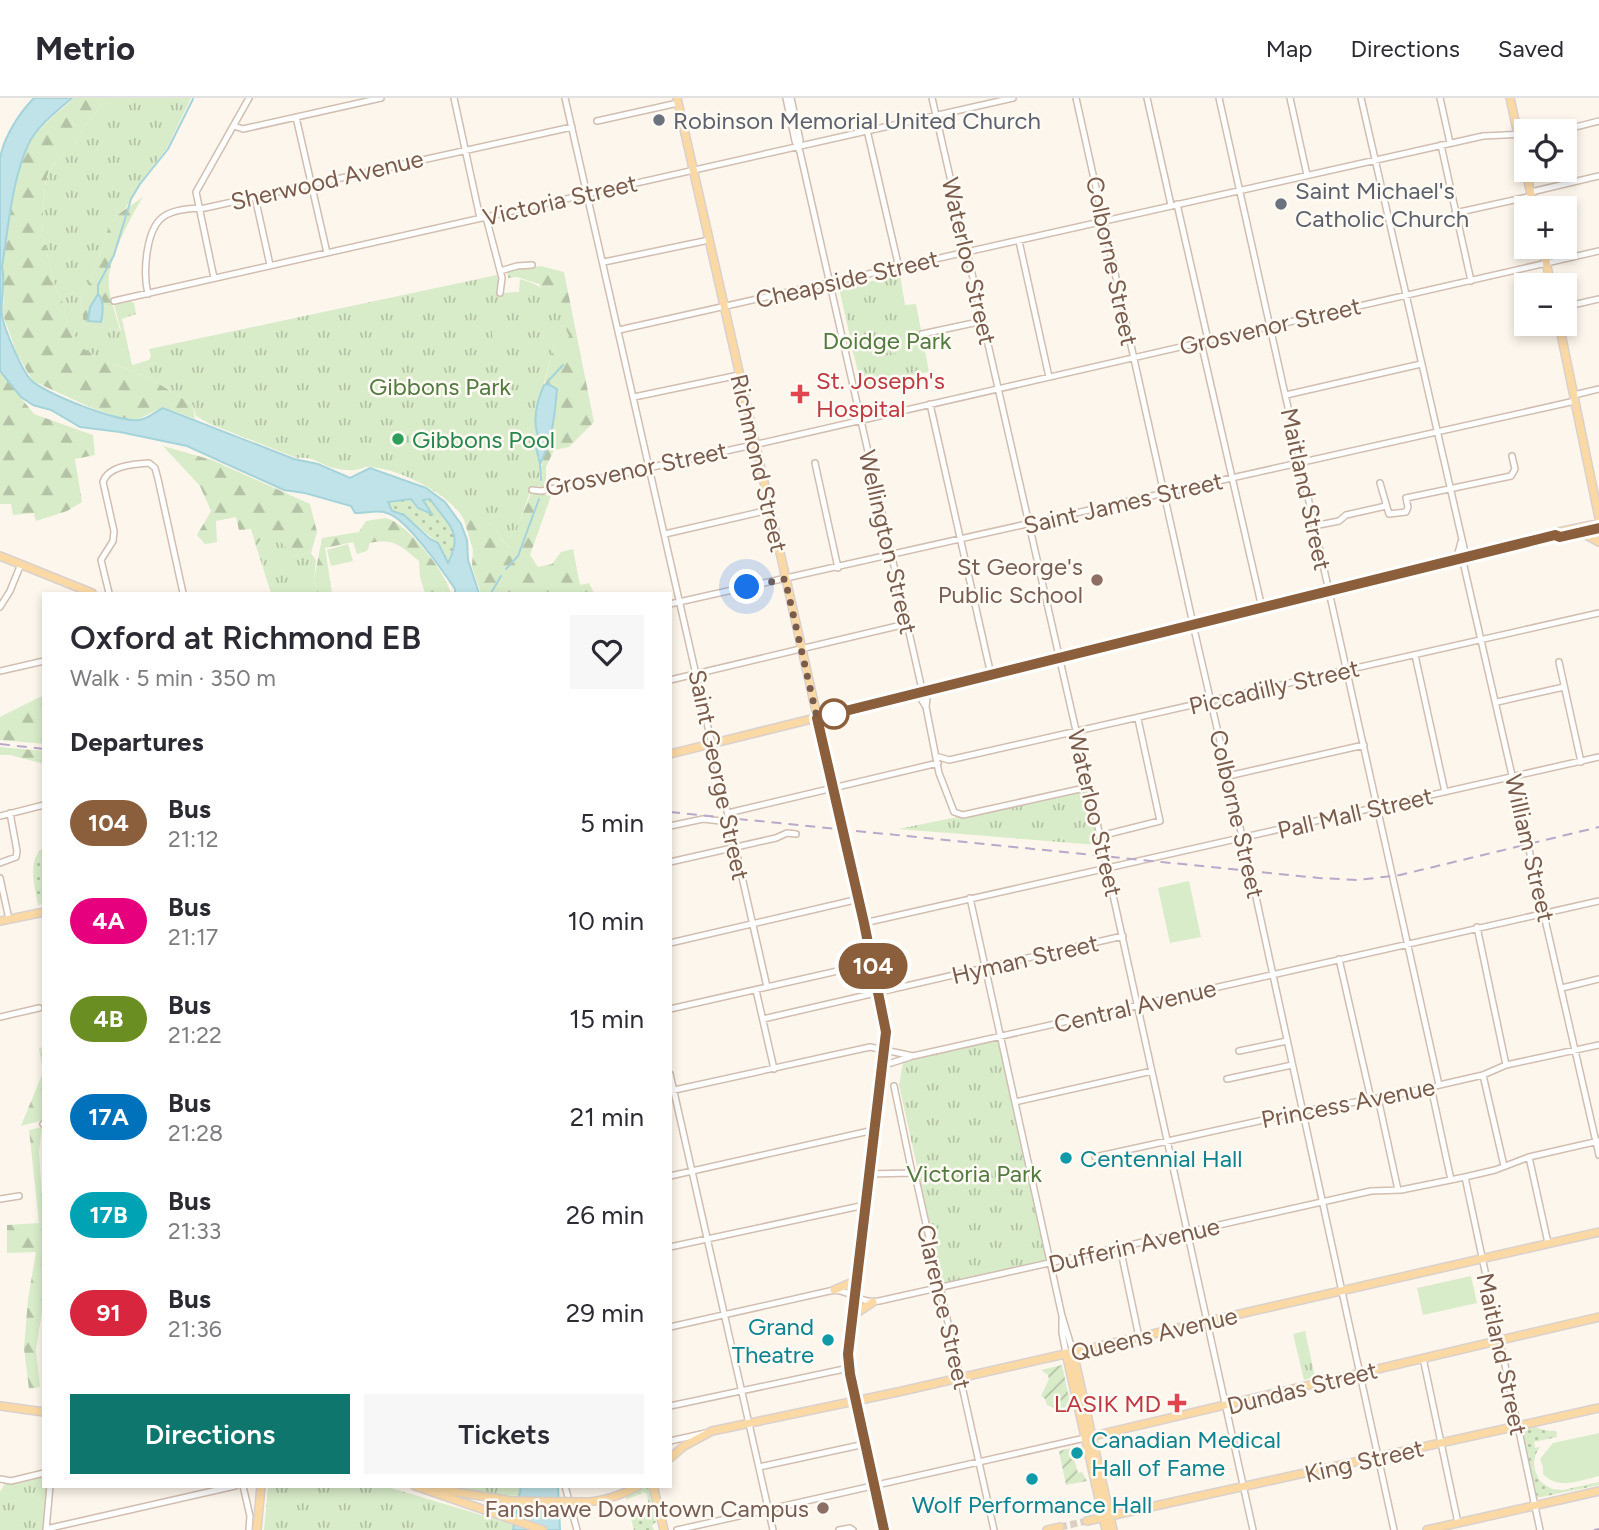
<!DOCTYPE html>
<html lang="en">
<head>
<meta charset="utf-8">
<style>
  :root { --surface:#fff; --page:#f7f7f7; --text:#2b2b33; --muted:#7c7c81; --line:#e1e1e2; --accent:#0f766e }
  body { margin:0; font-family:Figtree,sans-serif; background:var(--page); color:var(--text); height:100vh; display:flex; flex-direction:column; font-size:26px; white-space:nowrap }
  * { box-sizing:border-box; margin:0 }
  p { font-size:23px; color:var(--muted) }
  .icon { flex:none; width:38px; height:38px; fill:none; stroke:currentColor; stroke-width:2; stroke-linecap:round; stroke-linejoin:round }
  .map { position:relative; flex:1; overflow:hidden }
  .panel { position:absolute; left:42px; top:494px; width:630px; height:896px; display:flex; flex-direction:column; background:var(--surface); border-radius:0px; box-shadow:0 4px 10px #0003 }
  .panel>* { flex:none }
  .badge { padding:0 14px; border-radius:23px; font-size:24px; line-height:46px }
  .buttons { position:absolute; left:1514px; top:21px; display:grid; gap:14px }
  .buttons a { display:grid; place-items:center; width:63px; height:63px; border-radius:0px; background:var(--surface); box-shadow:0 4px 10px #0003; font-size:35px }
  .you { position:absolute; width:35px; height:35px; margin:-18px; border:5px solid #fff; border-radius:50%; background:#1a73e8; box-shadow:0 0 0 10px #1a73e833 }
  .map>.badge { position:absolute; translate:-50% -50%; box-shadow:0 0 0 4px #fff }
  h2 { padding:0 28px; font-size:26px; line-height:63px }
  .round { display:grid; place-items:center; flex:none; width:74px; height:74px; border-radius:0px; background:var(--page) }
  .headline { display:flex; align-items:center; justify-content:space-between; height:119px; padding:0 28px }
  h1 { font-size:33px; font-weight:600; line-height:52px }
  .primary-button { display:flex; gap:14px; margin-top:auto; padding:14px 28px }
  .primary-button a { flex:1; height:80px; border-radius:0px; background:var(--accent); color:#fff; font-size:28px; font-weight:600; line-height:80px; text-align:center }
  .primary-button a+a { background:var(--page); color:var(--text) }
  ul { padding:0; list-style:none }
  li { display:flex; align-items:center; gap:21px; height:98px; padding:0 28px }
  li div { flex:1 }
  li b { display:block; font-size:26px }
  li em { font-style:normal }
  li .badge { min-width:77px; font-weight:700; text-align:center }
  header { display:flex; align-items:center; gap:42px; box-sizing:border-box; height:98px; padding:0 35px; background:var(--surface); border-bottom:2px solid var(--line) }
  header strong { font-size:33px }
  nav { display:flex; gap:38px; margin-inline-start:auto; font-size:24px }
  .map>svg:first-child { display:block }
  .grass { fill:url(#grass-dots) }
  .forest { fill:url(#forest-firs) }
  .park { fill:url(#park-tufts) }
  .garden { fill:url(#garden-furrows) }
  .pitch { fill:#d8ecc9 }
  .water { fill:#bfe3e8; stroke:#a5d3da; stroke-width:2; fill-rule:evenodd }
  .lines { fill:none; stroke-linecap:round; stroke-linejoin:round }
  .stream { stroke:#a5d3da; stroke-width:2 }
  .major-tunnel { stroke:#dcd0c4; stroke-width:7; stroke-dasharray:7 3.5; stroke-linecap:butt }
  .minor-casing { stroke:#d1beb0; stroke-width:8 }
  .major-casing { stroke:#dad1cd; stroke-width:10 }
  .minor { stroke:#fff; stroke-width:5 }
  .major { stroke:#fbd9a5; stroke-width:7 }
  .rail { stroke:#b9a8c9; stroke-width:2; stroke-dasharray:10 7; stroke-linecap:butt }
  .major-bridge-casing { stroke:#dad1cd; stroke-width:10; stroke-linecap:butt }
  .major-bridge { stroke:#fbd9a5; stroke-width:7 }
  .line-casing { stroke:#fff; stroke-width:16 }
  .line { stroke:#8b5e3c; stroke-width:10 }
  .walk { stroke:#7a5c4d; stroke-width:7; stroke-dasharray:0 12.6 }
  .worship-dot { fill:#6b7280; stroke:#fffaf3; stroke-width:2.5 }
  .health-dot { fill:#e0444e; stroke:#fffaf3; stroke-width:2.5 }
  .leisure-dot { fill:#2e9e5b; stroke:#fffaf3; stroke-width:2.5 }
  .education-dot { fill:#8d6e63; stroke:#fffaf3; stroke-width:2.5 }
  .stop-dot { fill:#fff; stroke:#8b5e3c; stroke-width:3.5 }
  .culture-dot { fill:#0f9aa8; stroke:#fffaf3; stroke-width:2.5 }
  .labels { text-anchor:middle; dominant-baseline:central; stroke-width:5; stroke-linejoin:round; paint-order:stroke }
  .worship-label { font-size:24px; fill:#5b616d; stroke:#fffaf3; text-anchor:start }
  .street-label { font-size:24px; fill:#7a5c4d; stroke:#fffaf3 }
  .park-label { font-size:24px; fill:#537a41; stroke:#fffaf3 }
  .health-label { font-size:24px; fill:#be3a42; stroke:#fffaf3; text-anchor:start }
  .leisure-label { font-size:24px; fill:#27864d; stroke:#fffaf3; text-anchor:start }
  .education-label { font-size:24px; fill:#785e54; stroke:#fffaf3; text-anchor:end }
  .culture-label { font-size:24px; fill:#0d838f; stroke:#fffaf3; text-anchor:start }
</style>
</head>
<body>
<header>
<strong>Metrio</strong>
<nav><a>Map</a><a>Directions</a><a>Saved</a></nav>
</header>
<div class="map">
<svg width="1599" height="1432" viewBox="0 0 1599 1432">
  <defs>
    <pattern id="grass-dots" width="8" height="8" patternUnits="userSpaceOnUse" patternTransform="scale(1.75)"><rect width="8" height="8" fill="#d8ecc9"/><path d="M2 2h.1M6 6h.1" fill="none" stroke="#b4c2a5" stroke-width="1.8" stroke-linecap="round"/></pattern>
    <pattern id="forest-firs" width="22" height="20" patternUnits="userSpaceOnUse" patternTransform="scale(1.75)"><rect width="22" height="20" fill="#d8ecc9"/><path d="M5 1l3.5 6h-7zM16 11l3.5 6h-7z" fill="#b4c2a5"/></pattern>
    <pattern id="park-tufts" width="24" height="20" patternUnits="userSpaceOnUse" patternTransform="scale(1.75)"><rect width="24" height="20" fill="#d8ecc9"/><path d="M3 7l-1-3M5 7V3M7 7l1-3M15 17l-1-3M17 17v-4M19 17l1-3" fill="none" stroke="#b4c2a5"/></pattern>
    <pattern id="garden-furrows" width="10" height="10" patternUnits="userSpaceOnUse" patternTransform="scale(1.75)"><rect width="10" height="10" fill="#d8ecc9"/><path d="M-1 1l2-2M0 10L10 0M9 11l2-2" fill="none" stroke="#b4c2a5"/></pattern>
  </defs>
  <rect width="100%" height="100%" fill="#fdf6ec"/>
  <path class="grass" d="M411 401 426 408 422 402 430 401C446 426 465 432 448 465L438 445 404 417 392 413 388 404Z
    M44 749V806L38 807C35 789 26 762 44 749Z
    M1533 1328 1543 1332 1556 1333 1557 1339 1534 1344 1535 1350 1540 1349C1531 1361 1533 1373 1541 1384L1552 1391 1563 1392 1599 1384V1387L1537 1400 1522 1333Z
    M644 1388H648L656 1424 652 1427 654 1432H634L629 1413 640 1407 642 1412 649 1411 647 1396 644 1394 626 1402V1399Z"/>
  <path class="forest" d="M74 0H108L82 31 74 47 58 61 48 75 45 88 42 136 57 195 63 204 67 224 116 267 153 282 193 307 195 321 163 309 137 322 121 320 92 310 33 283 17 256 3 217 4 176 2 169C8 136 14 75 29 47 39 27 59 15 74 0Z
    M143 99C132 116 110 159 109 179 107 196 116 216 120 232L84 227 80 203 90 184 109 128 117 117Z
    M541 168 564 174 594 324 569 349 554 352 546 369V384L539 383C541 361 551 341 554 319 555 310 550 296 548 286L544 287 554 248 569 238 539 186 517 179 508 180 507 173Z
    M0 274 34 316 93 337 95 357 75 361 82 404 67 413 36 423 34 415 13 417 11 406H0Z
    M163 348 212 362 310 406 317 434 311 455 294 458 266 435 256 448 251 431 239 432 236 419 216 423 217 444 205 446 197 437 211 413 200 388Z
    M531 395 551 398 530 457 538 469 552 466 561 454 573 451 580 487 589 485 594 495H481L472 469 473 452 464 422 473 417 490 426 509 450Z
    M385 420C406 423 446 475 451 495H425L420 479 419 463C401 448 394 440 370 445L367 453 357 456 353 444 325 450 332 495H317L314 482 322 440 359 434 366 423Z
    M44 597V646L0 642V619Z
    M0 649 44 653V666L10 657H0Z
    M44 949V1022L21 1028 43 974 39 950Z
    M42 1029 39 1054 42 1100 44 1102V1200L36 1252 40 1289 29 1291 24 1250 28 1201 36 1154 7 1155V1127L39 1125 29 1032Z"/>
  <path class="park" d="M108 0H191L167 50 140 85 125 111 117 117 109 128 90 184 80 203 84 227 121 232 114 207 130 203 134 205 136 216 122 221 132 267 149 262 151 258 149 251 497 177 500 195 519 194 520 181C555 191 559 207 569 239L554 248 536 314 537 335 539 340 537 358 540 366 539 383 546 384 545 389 532 388 510 451 490 426 473 418 464 422C452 397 398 370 370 369 365 368 360 372 355 372 349 373 339 371 333 370 319 365 312 358 297 360L210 326 196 318 193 307 153 282 102 261 82 250 67 224 63 205 57 195 42 136 45 88 49 74 58 61 74 47 82 31Z
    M900 177 905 207 916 206 929 274 861 288 839 190Z
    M271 434 294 458 311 455 316 462 314 482 317 495H271L256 448 266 435Z
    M1087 693 1098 747 898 731Z
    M996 942 1001 948 1048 1162 943 1186 899 987 903 964Z
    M1305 1233 1315 1279 1304 1282 1293 1236Z
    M44 1378V1388H48L43 1432H0V1394L5 1385 11 1386Z
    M268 1388H384L515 1427 513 1432H264Z
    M440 1388H521L520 1398 493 1397Z"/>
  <path class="garden" d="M1062 1267 1071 1309 1059 1312 1047 1307 1045 1301 1041 1298 1049 1281 1048 1277 1041 1272Z
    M1071 1350 1078 1375 1082 1374 1087 1383 1066 1387 1059 1353Z"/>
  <path class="pitch" d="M517 225 519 245 494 249 491 228Z
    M908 244 912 263 893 266 892 257 899 255 891 256 890 248Z
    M348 446 353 463 331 468 327 452Z
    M1189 783 1201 839 1170 845 1158 790Z
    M955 1045 960 1065 943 1069 938 1049Z
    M1471 1178 1477 1205 1423 1217 1417 1190Z
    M1599 1335V1378C1580 1382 1559 1393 1543 1376V1369L1540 1361 1553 1345Z"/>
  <path class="water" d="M34 0H72C56 14 37 28 28 47 12 82 8 131 2 169 6 185 0 201 2 217 4 231 21 270 30 281 42 295 120 325 139 322 148 321 155 314 163 310L294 361 318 366 350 380 370 370 426 390 445 404 461 426 467 442 468 462 479 495H455V491C443 473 406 420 387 415 375 411 366 416 355 415L351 408 305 395 284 392 187 348 120 334 80 329 51 312 33 307 21 299 0 273V60C4 39 19 15 34 0ZM411 401 418 410 432 416 423 402 430 401C446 425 465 433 448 465L438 445 430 441 404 417 392 413 388 404Z
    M98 196C105 203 103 215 101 224L88 223 90 209Z
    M548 286 557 291C555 316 552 343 540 366L536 349 539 340C532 324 537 303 544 287Z
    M521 1388H558L560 1432H513Z"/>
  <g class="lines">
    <path class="stream" d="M98 196V187L114 157 131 101 140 86 168 51 193 1
      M548 286 549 282 563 267
      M540 366 541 382
      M506 471 518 458 539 401
      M491 495 501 478"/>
    <path class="major-tunnel" d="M1060 1429 1087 1423"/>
    <g class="minor-casing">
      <path id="minor" d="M454 0 480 120
        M565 0 767 889
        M786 0 795 43 800 54 921 587 927 600 926 609
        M791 0 800 42 799 48
        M932 0 1100 738 1253 1432
        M1076 0 1195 535 1254 790 1394 1432
        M1147 0 1171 107
        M1219 0 1439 987
        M1290 0 1307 77
        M1361 0 1464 450V468L1599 1057
        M1440 0 1450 45
        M296 19 327 155
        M597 23 678 5
        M234 28 243 31 381 0
        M867 32 899 170
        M1560 33 1599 23
        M1441 47 1471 183
        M1531 94 1599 78
        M255 99 270 167
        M1177 106 1208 242
        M1455 115 1532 98
        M486 119 502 180 500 195
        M1019 143 1049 279
        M604 164 709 142
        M500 173 517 168 532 167
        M214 180 196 94 249 0
        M148 196C143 176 145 128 166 117 177 111 192 110 205 110L572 29
        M114 203 1013 0
        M1564 209 1599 201
        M619 232 1483 38 1526 36
        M922 236 983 223
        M1201 244 1262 510
        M1286 297 1421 266
        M1574 297 1599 291
        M634 299 739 277
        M930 306 991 577
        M815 365 838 470
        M1380 385 1389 416 1406 414 1408 409 1406 400 1511 378 1515 371 1512 358
        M532 392 541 393 593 382 762 345 1599 153
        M1314 428 1339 423 1346 417 1386 408
        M665 436 769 412
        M1452 462 1458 455 1461 444
        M109 495 101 462 113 443 114 433 103 384C108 368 133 366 149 365L155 370 158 381 183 495
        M670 506 1575 303
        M0 509 10 493 21 466
        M1415 557 1445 694
        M1559 564 1581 664
        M0 573 44 563
        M670 582 906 526
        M923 594 921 601 926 609 939 675 954 714 963 717 1089 689
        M1497 604 1564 589
        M939 659 949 662 1599 515
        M1228 678 1364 647
        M728 715 938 665
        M0 718 44 707
        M670 728 703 721 730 724
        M1100 738 1160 723 1138 621
        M670 764 776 740 787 735 796 736
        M0 765 16 759 17 753 10 715
        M0 780 9 821
        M970 800 1062 1218 1073 1254
        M864 825 1599 659
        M1477 829 1506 967
        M670 845 859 801
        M1339 861 1371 1001
        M1562 890 1599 881
        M756 892 774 971
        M670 911 873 865
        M0 919 39 910
        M763 921 1123 838
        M1239 953 1287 943
        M882 973 888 966 910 959
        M670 976 773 1432
        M1483 977 1504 1068
        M1227 981 1292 967
        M894 988 912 1075 916 1081 994 1432
        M1431 989 1451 1082
        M670 993 870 949 913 958 1599 803
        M1378 1000 1398 1092
        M1015 1004 1152 973
        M43 1026 44 1025
        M1095 1059 1309 1012 1396 997 1483 977 1506 967 1599 947
        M1529 1059 1548 1145
        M868 1076 912 1075
        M670 1078 874 1032
        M1465 1079 1540 1432
        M0 1101 19 1098
        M670 1149 865 1107
        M1120 1149 1139 1239
        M1062 1221V1235L1066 1255
        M670 1229 834 1192C851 1193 861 1206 879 1203L1371 1093 1401 1092 1465 1079 1495 1072 1529 1059 1599 1043
        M1423 1260 1458 1425
        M670 1308 849 1270
        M670 1343 706 1335
        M759 1369 865 1346
        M0 1381 11 1383 44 1375
        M243 1388 250 1418 249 1432
        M565 1388 577 1432
        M46 1431 235 1388
        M46 1432 50 1388
        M677 1432 1085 1340
        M839 1432 850 1430 853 1432"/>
    </g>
    <g class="major-casing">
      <path id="major" d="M677 0 864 825 886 934 848 1256 850 1276 884 1432
        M1510 0 1534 110
        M1543 149 1551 187
        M1559 226 1599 420
        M1584 436 1599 444
        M1555 437 1560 439 1599 430
        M0 458 92 495
        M670 656 1555 437 1558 434 1592 427 1599 428
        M0 823 44 814
        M834 1192 855 1183
        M852 1218 873 1204
        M1073 1254 1113 1432
        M1066 1255 1106 1432
        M0 1308 44 1314
        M1085 1340 1599 1219
        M670 1360 684 1348 712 1333 898 1294 1599 1134
        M415 1388 543 1432
        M653 1388 664 1432
        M437 1391 513 1403
        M582 1404C602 1404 620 1398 638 1388
        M1087 1423 1599 1310
        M257 1432 261 1388
        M1047 1432 1060 1429
        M1427 1432 1599 1393"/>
    </g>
    <use href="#minor" class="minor"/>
    <use href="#major" class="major"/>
    <path class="rail" d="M0 646 44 651
      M670 714 1319 780 1358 782 1400 777 1599 729
      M1594 1432 1599 1431"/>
    <g class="major-bridge-casing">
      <path id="major-bridge" d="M513 1403 582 1404"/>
    </g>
    <use href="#major-bridge" class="major-bridge"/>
  </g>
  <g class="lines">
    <g class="line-casing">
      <path id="line" d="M884 1432 850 1276 848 1256 886 934 864 825 817 620 1535 442 1555 437 1560 439 1599 430"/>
    </g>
    <use href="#line" class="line"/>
    <path class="walk" d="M747 489 785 481 817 620 834 616"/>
  </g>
  <g class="worship-dot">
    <circle cx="659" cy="22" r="7"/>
    <circle cx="1281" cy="106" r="7"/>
  </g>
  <g class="health-dot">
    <path d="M796.5 285.5h7v7h7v7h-7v7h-7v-7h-7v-7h7z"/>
    <path d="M1173.5 1294.5h7v7h7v7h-7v7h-7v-7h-7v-7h7z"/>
  </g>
  <circle class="leisure-dot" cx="398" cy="341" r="7"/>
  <g class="education-dot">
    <circle cx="1097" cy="482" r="7"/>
    <circle cx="823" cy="1410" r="7"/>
  </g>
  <circle class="stop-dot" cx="834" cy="616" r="14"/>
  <g class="culture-dot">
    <circle cx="1066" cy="1060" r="7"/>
    <circle cx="828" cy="1242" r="7"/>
    <circle cx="1077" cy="1355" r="7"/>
    <circle cx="1032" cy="1381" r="7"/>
  </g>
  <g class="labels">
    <g class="worship-label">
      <text x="673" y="22">Robinson Memorial United Church</text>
      <text x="1295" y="92">Saint Michael's<tspan x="1295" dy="28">Catholic Church</tspan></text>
    </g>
    <g class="street-label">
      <text transform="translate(327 82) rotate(-13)">Sherwood Avenue</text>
      <text transform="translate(560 102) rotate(-13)">Victoria Street</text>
      <text transform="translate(969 163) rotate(77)">Waterloo Street</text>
      <text transform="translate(1112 163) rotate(78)">Colborne Street</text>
      <text transform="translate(847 181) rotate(-13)">Cheapside Street</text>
      <text transform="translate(1270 228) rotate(-13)">Grosvenor Street</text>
      <text transform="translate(759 365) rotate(77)">Richmond Street</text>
      <text transform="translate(636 371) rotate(-12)">Grosvenor Street</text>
      <text transform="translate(1306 391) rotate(78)">Maitland Street</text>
      <text transform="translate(1123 405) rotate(-13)">Saint James Street</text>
      <text transform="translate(888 444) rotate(77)">Wellington Street</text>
      <text transform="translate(1274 589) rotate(-13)">Piccadilly Street</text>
      <text transform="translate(719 677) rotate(78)">Saint George Street</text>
      <text transform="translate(1095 715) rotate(77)">Waterloo Street</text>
      <text transform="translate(1355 715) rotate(-13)">Pall Mall Street</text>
      <text transform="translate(1237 716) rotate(77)">Colborne Street</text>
      <text transform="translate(1530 750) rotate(77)">William Street</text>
      <text transform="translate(1025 861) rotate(-13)">Hyman Street</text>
      <text transform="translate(1135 908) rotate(-13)">Central Avenue</text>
      <text transform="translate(1348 1005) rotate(-11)">Princess Avenue</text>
      <text transform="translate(1134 1147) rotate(-13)">Dufferin Avenue</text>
      <text transform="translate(944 1209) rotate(77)">Clarence Street</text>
      <text transform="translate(1154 1236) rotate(-13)">Queens Avenue</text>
      <text transform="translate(1502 1256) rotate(78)">Maitland Street</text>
      <text transform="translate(1302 1290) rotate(-14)">Dundas Street</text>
      <text transform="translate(1364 1363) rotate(-13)">King Street</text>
    </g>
    <g class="park-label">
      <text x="887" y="242">Doidge Park</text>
      <text x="440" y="288">Gibbons Park</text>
      <text x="974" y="1075">Victoria Park</text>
    </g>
    <g class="health-label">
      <text x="816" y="282">St. Joseph's<tspan x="816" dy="28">Hospital</tspan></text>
      <text x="1161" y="1305" text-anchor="end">LASIK MD</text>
    </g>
    <g class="leisure-label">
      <text x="412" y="341">Gibbons Pool</text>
    </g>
    <g class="education-label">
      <text x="1083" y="468">St George's<tspan x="1083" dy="28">Public School</tspan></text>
      <text x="809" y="1410">Fanshawe Downtown Campus</text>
    </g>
    <g class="culture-label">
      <text x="1080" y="1060">Centennial Hall</text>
      <text x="814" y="1228" text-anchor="end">Grand<tspan x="814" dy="28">Theatre</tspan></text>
      <text x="1091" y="1341">Canadian Medical<tspan x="1091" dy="28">Hall of Fame</tspan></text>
      <text x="1032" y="1406" text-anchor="middle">Wolf Performance Hall</text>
    </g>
  </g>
</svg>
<div class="buttons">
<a><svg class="icon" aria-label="locate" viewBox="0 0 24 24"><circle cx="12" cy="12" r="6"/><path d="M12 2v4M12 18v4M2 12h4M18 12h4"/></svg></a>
<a>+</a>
<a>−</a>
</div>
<div class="you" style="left:747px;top:489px"></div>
<b class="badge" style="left:873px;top:868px;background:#8b5e3c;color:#fff">104</b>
<section class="panel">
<div class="headline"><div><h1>Oxford at Richmond EB</h1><p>Walk · 5 min · 350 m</p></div><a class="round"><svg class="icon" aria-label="heart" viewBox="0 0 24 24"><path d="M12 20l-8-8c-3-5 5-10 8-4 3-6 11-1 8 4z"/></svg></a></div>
<h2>Departures</h2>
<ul>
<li><span class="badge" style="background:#8b5e3c;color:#fff">104</span><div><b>Bus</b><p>21:12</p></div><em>5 min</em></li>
<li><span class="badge" style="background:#e6007e;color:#fff">4A</span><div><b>Bus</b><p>21:17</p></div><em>10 min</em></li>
<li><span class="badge" style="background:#6b8e23;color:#fff">4B</span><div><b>Bus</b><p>21:22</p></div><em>15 min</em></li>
<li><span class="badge" style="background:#0072bc;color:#fff">17A</span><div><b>Bus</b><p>21:28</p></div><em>21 min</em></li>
<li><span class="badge" style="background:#00a3b4;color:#fff">17B</span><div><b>Bus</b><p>21:33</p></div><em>26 min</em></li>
<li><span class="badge" style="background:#d7263d;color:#fff">91</span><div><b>Bus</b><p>21:36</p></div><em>29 min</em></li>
</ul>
<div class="primary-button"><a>Directions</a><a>Tickets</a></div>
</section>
</div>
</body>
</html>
